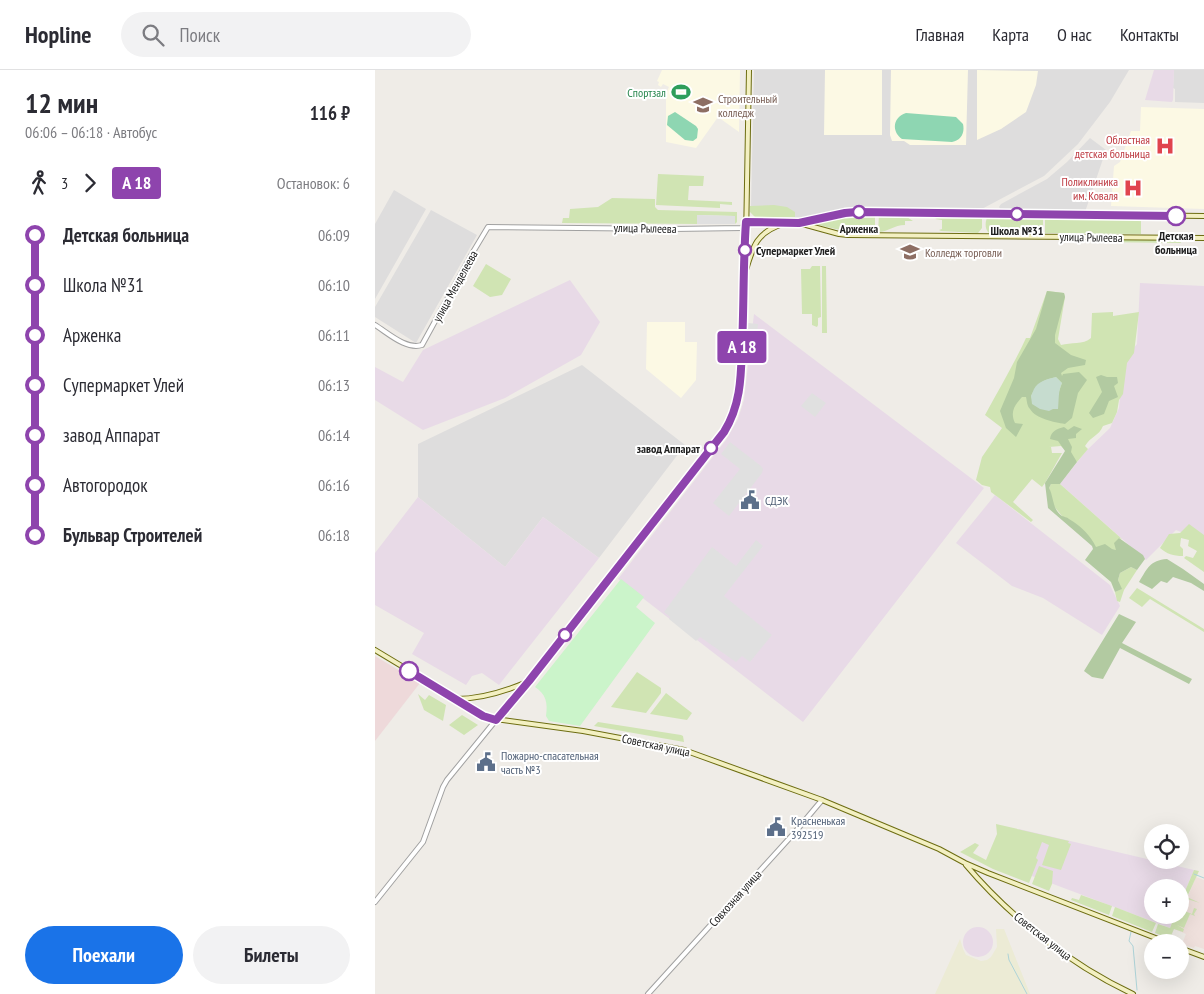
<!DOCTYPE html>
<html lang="ru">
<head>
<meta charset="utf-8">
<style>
  :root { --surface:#fff; --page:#f2f2f3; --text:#2b2b33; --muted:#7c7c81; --line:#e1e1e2; --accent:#1a73e8 }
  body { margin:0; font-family:"PT Sans Narrow",sans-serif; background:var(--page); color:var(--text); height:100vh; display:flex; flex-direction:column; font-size:19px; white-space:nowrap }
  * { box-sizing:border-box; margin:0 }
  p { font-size:16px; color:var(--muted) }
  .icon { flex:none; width:28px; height:28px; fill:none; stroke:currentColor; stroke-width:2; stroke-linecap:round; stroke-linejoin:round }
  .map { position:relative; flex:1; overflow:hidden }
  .sheet { display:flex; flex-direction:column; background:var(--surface); width:375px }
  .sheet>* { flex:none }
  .badge { padding:0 10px; border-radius:4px; font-size:18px; line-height:32px }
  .tools { position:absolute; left:769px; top:754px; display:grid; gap:10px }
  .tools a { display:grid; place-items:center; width:45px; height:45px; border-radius:50%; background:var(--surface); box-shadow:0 5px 20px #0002; font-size:25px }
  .map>.badge { position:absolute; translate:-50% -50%; box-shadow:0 0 0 2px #fff }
  .legs { display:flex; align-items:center; gap:8px; height:55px; padding:0 25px; font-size:16px }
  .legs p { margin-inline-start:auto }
  .overview { display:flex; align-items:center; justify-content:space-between; height:85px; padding:0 25px }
  h1 { font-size:28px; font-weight:700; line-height:38px }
  .primary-button { display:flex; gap:10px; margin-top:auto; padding:10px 25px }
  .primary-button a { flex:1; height:58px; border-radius:30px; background:var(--accent); color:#fff; font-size:20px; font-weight:700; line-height:58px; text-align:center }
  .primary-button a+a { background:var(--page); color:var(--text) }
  ul { padding:0 25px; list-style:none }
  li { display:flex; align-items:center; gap:18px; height:50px; font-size:19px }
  li i { display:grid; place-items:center; width:8px; height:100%; margin:0 6px; background:currentColor }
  li i::after { content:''; width:12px; height:12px; margin:-6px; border:4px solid; border-radius:50%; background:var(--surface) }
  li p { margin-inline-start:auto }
  li:first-child i { background:linear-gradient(#0000 50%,currentColor 0) }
  li:last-child i { background:linear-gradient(currentColor 50%,#0000 0) }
  header { display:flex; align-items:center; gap:30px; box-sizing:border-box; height:70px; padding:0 25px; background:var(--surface); border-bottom:1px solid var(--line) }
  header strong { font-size:24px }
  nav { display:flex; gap:28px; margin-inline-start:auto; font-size:18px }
  .search { width:350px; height:45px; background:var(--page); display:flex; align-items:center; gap:12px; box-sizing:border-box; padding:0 18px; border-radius:28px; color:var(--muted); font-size:19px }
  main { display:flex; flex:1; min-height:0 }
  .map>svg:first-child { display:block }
  .residential { fill:#dedddd }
  .commercial { fill:#eed9da }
  .industrial { fill:#e8dae7 }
  .education { fill:#fcf9e4 }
  .military { fill:#efe0dc }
  .farmland { fill:#ecebd5 }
  .grass { fill:#d0e4b3 }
  .forest { fill:#b2caa1; fill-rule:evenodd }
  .wetland { fill:#c6dccf }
  .park { fill:#cbf4ca }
  .pitch { fill:#8ed6b2 }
  .parking { fill:#e0e0e0 }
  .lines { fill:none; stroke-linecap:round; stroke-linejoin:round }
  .stream { stroke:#add3d8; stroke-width:1 }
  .tertiary-casing { stroke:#a1a1a1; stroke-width:6 }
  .secondary-casing { stroke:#6d6d11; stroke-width:6 }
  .tertiary { stroke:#fff; stroke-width:4 }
  .secondary { stroke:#f3f0c2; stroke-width:4 }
  .line-1-casing { stroke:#fff; stroke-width:11 }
  .line-1 { stroke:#8e44ad; stroke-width:8 }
  .stop-1-dot { fill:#fff; stroke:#8e44ad; stroke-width:2.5 }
  .labels { text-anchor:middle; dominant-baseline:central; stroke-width:4; stroke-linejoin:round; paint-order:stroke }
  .leisure-label { font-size:12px; fill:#27864d; stroke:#fff; text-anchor:end }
  .education-label { font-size:12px; fill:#785e54; stroke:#fff; text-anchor:start }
  .health-label { font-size:12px; fill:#be3a42; stroke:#fff; text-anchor:end }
  .street-label { font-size:12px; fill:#202020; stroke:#fff }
  .stop-label { font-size:12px; font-weight:bold; fill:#202020; stroke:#fff }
  .service-label { font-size:12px; fill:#4e5e75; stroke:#fff; text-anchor:start }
</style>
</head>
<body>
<header>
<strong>Hopline</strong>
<div class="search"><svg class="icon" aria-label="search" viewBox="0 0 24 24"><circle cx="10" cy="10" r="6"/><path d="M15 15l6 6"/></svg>Поиск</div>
<nav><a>Главная</a><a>Карта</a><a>О нас</a><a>Контакты</a></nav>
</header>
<main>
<section class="sheet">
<div class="overview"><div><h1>12 мин</h1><p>06:06 – 06:18 · Автобус</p></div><b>116 ₽</b></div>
<div class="legs"><svg class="icon" aria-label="walk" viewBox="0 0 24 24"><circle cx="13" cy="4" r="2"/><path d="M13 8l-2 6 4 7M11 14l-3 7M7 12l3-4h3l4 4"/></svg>3<svg class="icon" aria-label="forward" viewBox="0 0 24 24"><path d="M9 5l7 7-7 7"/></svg><b class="badge" style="background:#8e44ad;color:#fff">А 18</b><p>Остановок: 6</p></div>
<ul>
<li><i style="color:#8e44ad"></i><b>Детская больница</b><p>06:09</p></li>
<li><i style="color:#8e44ad"></i><span>Школа №31</span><p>06:10</p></li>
<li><i style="color:#8e44ad"></i><span>Арженка</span><p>06:11</p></li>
<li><i style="color:#8e44ad"></i><span>Супермаркет Улей</span><p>06:13</p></li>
<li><i style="color:#8e44ad"></i><span>завод Аппарат</span><p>06:14</p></li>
<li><i style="color:#8e44ad"></i><span>Автогородок</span><p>06:16</p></li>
<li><i style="color:#8e44ad"></i><b>Бульвар Строителей</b><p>06:18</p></li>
</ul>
<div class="primary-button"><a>Поехали</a><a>Билеты</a></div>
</section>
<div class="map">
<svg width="829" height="924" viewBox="0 0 829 924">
  <rect width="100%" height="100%" fill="#efece7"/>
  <path class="residential" d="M379 0H754L735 32 703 74 669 106 603 141 480 138 424 148 381 146 376 137Z
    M799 0H829V33L800 32V19L798 18Z
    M715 68 731 80 710 142 626 140 624 137 626 134 672 109 692 92Z
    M19 120 51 139 0 229V154Z
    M56 140 102 165 41 273 0 247V237Z
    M207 295 310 375 224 488 168 447 130 497 43 427V374Z"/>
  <path class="commercial" d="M0 586 45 613 0 671Z"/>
  <path class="industrial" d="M779 0H799L798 30 797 32 770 30Z
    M195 210 225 252 206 285 130 328 48 360 0 330V297L28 312 48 280Z
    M765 213 829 216V471L801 460 771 490 685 414 711 381 735 358 744 338 748 291 762 274Z
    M379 244 609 418 428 652 243 509 351 370 363 349 369 330Z
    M620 425 735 515 745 536 727 565 668 528 637 516 581 473Z
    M43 427 130 497 168 447 224 488 124 615 107 603 97 606 91 615 37 584 49 563 0 535V483Z
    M644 759 819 800 805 833V818H778V845H800L795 858 625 794Z
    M588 872a15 15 0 1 1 30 0a15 15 0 1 1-30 0Z"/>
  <path class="education" d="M287 0H365L364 62 343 47 321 78 291 72V23L294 17 288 14 286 17 283 15 284 12 282 11Z
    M450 0H507V65H449Z
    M516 0H593L591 75H535L529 71H517L515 65Z
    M602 0 663 1 661 15 651 42 626 59 602 70Z
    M766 37 829 39V139L736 136 739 96 745 92 756 61H765Z
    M272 252H310V272H322L321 310 306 328 271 299Z"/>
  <path class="military" d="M821 807 829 810V879L820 876 819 878 807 874 811 864 799 859Z"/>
  <path class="farmland" d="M621 859H629L655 924H560L585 869 588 879 591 885 606 891 612 890 616 887 622 877Z"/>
  <path class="grass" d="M283 104 329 106 328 116H314L313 130 357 132V135L345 134V138L281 135Z
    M237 128 280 129V137L283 140 362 142V152L360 154 359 146 322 145V154L187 153 188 148H194L195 139 223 137Z
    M399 135 412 137 420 142V147H380L375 142V136Z
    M480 143 500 144V162L469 161 431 152Z
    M504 144 529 145 538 151H530V155C519 155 513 162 503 162Z
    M602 144 607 148V158L603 163 566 161 564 160 567 159V150L560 149 568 145Z
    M614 145H668V163H614C609 159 610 149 614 145Z
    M670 145 766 147V164L670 163Z
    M733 169 801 170 807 173 719 172 732 171Z
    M111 194 136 209 127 225 115 227 98 216Z
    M437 196H445L446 247 443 248V255L442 257 437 255V244H427L426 199H435Z
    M447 196H451L452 263H447Z
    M672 221 689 223 690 227 683 269 686 275C696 272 708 275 716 268L717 243 738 242V246L764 242 759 283 752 293 748 324 744 330 742 342 737 353 728 356C724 366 716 366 710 376L713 379 702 392 686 376 674 377H676L677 383H687L670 413 667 417 657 409 638 432 658 450 656 452 616 422 615 417 607 415 601 410 607 387 627 358 610 345C624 319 639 294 651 268H655Z
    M676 414H685L747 469 744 468 741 480 721 478 687 446 678 435 674 418Z
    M814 454 829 465V502L809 488 811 486 818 488 822 481 813 476 814 470 806 468 805 476 808 479V486C798 486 792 484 785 478L794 464 805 463Z
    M756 497 762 500 749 520 745 532 742 531 740 522 746 519 743 510 745 503Z
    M762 518 829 559V562L775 529 767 537 754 528Z
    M262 602 286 618V623L271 643 236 637Z
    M291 623 317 643 312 650 275 644Z
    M43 624 50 630 54 625 71 635 68 651 49 640Z
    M87 645 103 655 89 665 74 655Z
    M223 652 306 665 308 666 309 672 219 656Z
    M621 754 694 771 693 773 696 774 686 800 667 795 674 775 667 772 661 788 663 790 654 813 618 799 585 782 600 773 604 775 598 783 611 790 622 764Z
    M664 796 678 801 677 814 674 821 657 814Z
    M819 800 824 801 812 827 825 833 812 829 807 840 817 844 819 838 822 839 819 844 820 846 815 844 809 858 802 855 809 859 808 862 799 859 795 868 800 871 780 863 783 854 795 858 800 845H805V833Z
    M706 825 737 836 734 845 696 830 697 828 704 830Z
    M740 837 781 853 777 862 737 846Z"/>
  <path class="forest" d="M672 221 689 223 690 227 680 265V273L696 285 711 290 710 295 693 298 686 303 687 306 688 304 704 302 712 310 703 323 697 348 690 354C679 352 661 349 655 339 652 336 652 331 651 327H647C639 336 635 342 640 353L648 354 641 367 631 358 625 341 639 308 642 292 661 259ZM681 307 687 313 678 339 658 332 656 326C663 313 666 311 681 307Z
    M726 305 732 307H742L743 313 739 316 743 327 734 331 729 344 718 348 714 343 727 322 721 307Z
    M699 356 707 359 701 364V368L693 369 697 377 696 382 702 392 685 414H676L674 418C679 427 677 439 687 446 689 447 692 447 694 449 706 456 716 466 721 477L730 474 737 479 741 480 739 473 744 468 768 485 770 489 762 500 756 497 745 503 743 510 747 519 740 522 736 512 710 490 718 479 717 476 673 438 670 413 690 381 683 371 675 369C676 361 682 359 689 357L693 360Z
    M792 489 808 499 829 514V521L816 513 798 507 792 513 786 511 777 519 764 512C772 499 775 490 792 489Z
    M744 544 761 552 747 573 817 609 814 614 745 578 728 609 717 607 709 601Z"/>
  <path class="wetland" d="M681 307 687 313C683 321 684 330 683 339H678L674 341 665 339 657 334 656 326C657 324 658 321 659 319 663 311 673 309 681 307Z"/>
  <path class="park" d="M246 509 269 527 261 537 280 553 205 656 174 651 171 646C173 633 171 624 160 617Z"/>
  <path class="pitch" d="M300 42 321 56 323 59 322 68 318 71 310 70 292 55 293 46Z
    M531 43 581 47 588 54C590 63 586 70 577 72L527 69C516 61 518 47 531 43Z"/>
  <path class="parking" d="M322 145 360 146V154H322Z
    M373 253 383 254 380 287 370 286Z
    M437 323 451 333 440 347 426 336Z
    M355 372 386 396 388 399 387 403 354 446 338 433 365 399 346 384Z
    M381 470 388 476 349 526 397 565 375 592 367 586 361 592 325 567 321 571 294 549 295 547 289 542 337 477 361 496Z"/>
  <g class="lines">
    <path class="stream" d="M819 804 829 808
      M756 862 754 871 758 876 762 920
      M633 884 634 890 652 924"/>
    <g class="tertiary-casing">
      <path id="tertiary" d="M0 255C13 263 31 280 47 275L98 182 113 157 298 159 367 158 371 152
        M0 832 48 772 68 717 72 710 121 650
        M273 924 421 761 447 730"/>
    </g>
    <g class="secondary-casing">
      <path id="secondary" d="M371 152 424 153 464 164 473 165 829 168
        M426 153 470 143 482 142 829 146
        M371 200C378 176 382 162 408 154
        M0 580 113 648 208 661 309 680 447 730 564 779 590 793 613 803 791 872
        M81 629C105 629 131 621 152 612
        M121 650 154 611 330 387 352 356 361 335 365 319 370 227 374 0
        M591 795C635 847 696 895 758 924
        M805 878 829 887"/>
    </g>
    <use href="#tertiary" class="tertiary"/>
    <use href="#secondary" class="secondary"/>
  </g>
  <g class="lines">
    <g class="line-1-casing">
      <path id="line-1" d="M34 601 108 646 121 650 154 611 349 362C366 335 366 306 367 276 369 234 368 193 371 152L424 153 470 143 482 142 801 146"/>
    </g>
    <use href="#line-1" class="line-1"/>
  </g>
  <defs>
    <g id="stadium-bare" transform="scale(1.5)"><path d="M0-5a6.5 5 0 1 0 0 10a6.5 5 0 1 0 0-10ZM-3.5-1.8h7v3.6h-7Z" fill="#2e9e5b" stroke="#fff" stroke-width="2.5" paint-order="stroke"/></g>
    <g id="university-bare" transform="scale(1.5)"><path d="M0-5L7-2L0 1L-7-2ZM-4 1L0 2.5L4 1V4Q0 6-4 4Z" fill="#8d6e63" stroke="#fff" stroke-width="2.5" paint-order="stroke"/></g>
    <g id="hospital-bare" transform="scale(1.5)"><path d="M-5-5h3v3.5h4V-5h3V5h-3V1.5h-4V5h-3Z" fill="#e0444e" stroke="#fff" stroke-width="2.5" paint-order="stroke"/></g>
    <g id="civic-bare" transform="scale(1.5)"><path d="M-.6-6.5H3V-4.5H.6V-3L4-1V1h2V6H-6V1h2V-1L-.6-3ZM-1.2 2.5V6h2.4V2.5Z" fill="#5c6f8a" stroke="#fff" stroke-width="2.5" paint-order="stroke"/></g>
  </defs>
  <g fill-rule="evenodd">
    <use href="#stadium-bare" x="306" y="22"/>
    <use href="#university-bare" x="328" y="35"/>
    <use href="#hospital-bare" x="790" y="76"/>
    <use href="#hospital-bare" x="758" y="118"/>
    <use href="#university-bare" x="535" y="182"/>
    <use href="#civic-bare" x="375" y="430"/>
    <use href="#civic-bare" x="111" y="692"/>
    <use href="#civic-bare" x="401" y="757"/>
  </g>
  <g class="stop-1-dot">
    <circle cx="484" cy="142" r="6"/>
    <circle cx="642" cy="144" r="6"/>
    <circle cx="801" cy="146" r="9"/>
    <circle cx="370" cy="180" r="6"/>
    <circle cx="336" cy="378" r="6"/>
    <circle cx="190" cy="565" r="6"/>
    <circle cx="34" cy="601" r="9"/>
  </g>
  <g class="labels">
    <g class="leisure-label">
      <text x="291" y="22">Спортзал</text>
    </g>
    <g class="education-label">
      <text x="343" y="28">Строительный<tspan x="343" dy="14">колледж</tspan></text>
      <text x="550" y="182">Колледж торговли</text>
    </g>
    <g class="health-label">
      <text x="775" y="69">Областная<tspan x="775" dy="14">детская больница</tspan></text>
      <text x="743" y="111">Поликлиника<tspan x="743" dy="14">им. Коваля</tspan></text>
    </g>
    <g class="street-label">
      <text transform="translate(270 158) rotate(1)">улица Рылеева</text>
      <text transform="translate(716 167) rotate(1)">улица Рылеева</text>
      <text transform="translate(80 216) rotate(-61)">улица Менделеева</text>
      <text transform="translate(281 675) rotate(12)">Советская улица</text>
      <text transform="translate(360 828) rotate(-48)">Совхозная улица</text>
      <text transform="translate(668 866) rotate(38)">Советская улица</text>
    </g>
    <g class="stop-label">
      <text x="484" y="158">Арженка</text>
      <text x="642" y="160">Школа №31</text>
      <text x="801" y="165">Детская<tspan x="801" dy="14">больница</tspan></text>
      <text x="381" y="180" text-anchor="start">Супермаркет Улей</text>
      <text x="325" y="378" text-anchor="end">завод Аппарат</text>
    </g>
    <g class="service-label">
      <text x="390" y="430">СДЭК</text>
      <text x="126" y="685">Пожарно-спасательная<tspan x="126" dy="14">часть №3</tspan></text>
      <text x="416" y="750">Красненькая<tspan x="416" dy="14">392519</tspan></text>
    </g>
  </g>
</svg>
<div class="tools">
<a><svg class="icon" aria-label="locate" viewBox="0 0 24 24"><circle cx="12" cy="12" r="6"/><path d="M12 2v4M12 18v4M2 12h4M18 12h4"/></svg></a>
<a>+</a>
<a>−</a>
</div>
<b class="badge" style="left:367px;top:277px;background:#8e44ad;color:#fff">А 18</b>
</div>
</main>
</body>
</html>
